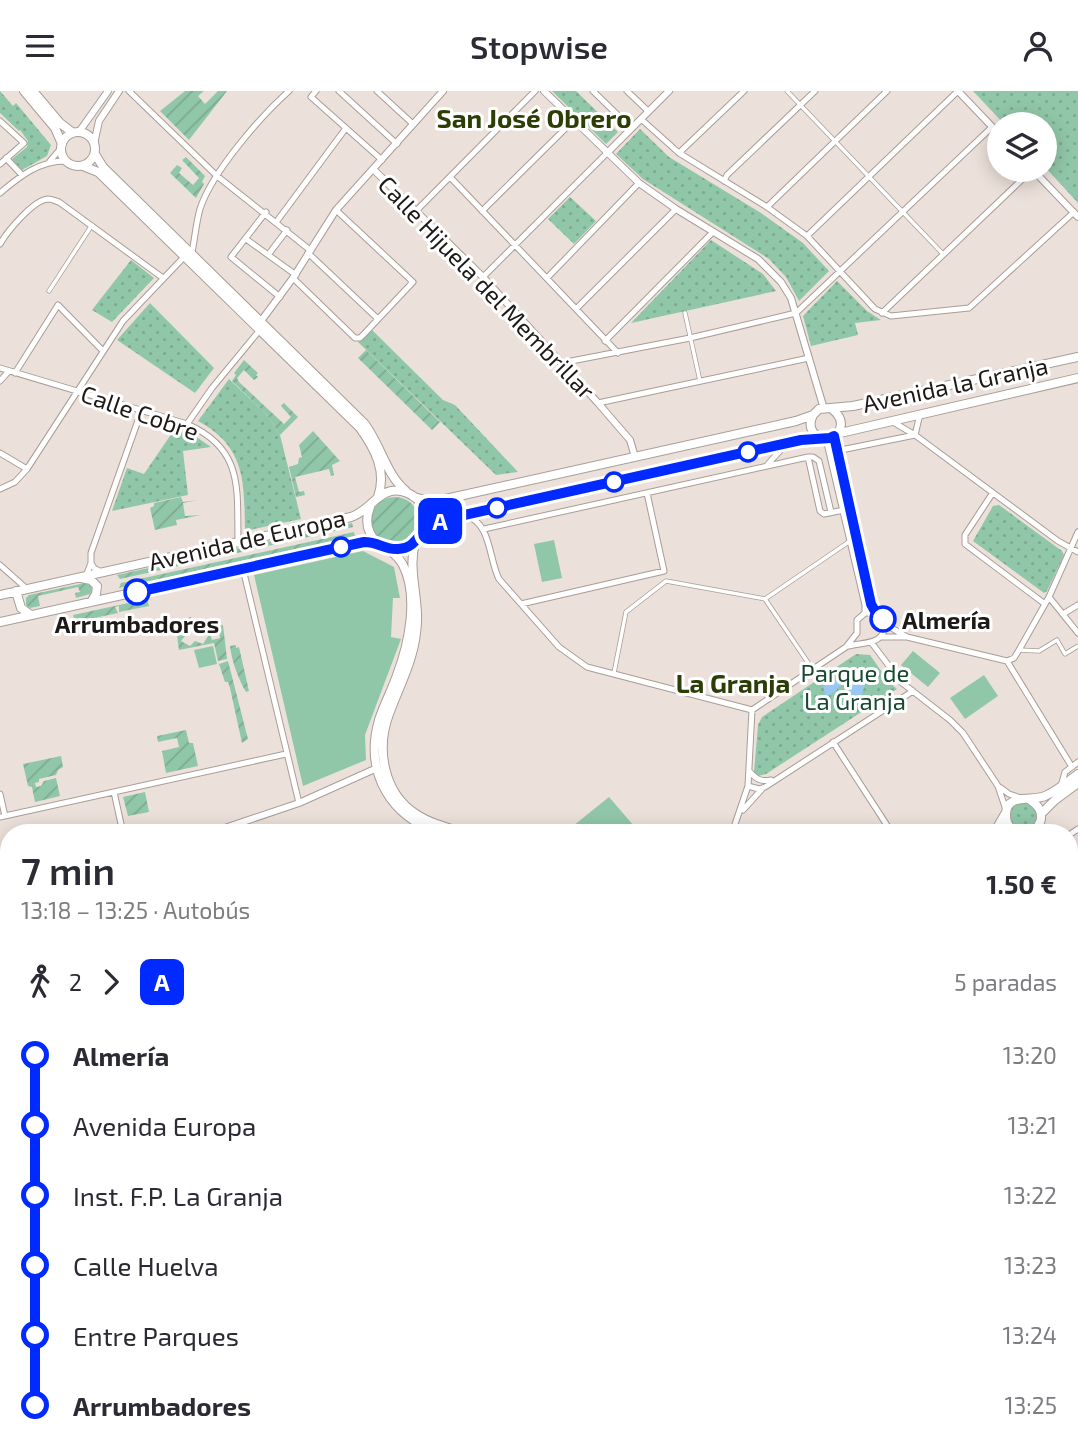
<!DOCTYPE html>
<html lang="es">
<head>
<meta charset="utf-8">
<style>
  :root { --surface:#fff; --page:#f7f7f7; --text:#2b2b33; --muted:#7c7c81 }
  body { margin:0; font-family:"Exo 2",sans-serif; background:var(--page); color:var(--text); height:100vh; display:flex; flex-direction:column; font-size:26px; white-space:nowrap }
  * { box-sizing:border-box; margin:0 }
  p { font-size:23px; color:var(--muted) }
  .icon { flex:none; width:38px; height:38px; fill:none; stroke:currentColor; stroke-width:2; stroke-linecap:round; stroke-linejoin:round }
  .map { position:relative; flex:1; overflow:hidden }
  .panel { position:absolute; left:0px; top:733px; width:1078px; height:632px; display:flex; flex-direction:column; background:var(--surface); border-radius:28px 28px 0 0; box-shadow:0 4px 18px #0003 }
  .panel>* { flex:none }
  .badge { padding:0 14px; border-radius:10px; font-size:24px; line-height:46px }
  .buttons { position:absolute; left:987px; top:21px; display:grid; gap:14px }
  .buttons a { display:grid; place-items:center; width:70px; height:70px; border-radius:50%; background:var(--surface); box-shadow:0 4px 18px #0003; font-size:35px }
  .map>.badge { position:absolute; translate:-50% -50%; box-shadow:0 0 0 4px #fff }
  .legs { display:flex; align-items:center; gap:10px; height:77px; padding:0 21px; font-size:23px }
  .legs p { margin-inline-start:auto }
  .headline { display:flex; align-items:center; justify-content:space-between; height:119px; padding:0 21px }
  h1 { font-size:38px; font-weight:600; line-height:52px }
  ul { padding:0 21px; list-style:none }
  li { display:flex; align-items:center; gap:24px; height:70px; font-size:26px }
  li i { display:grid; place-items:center; width:10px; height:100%; margin:0 9px; background:currentColor }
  li i::after { content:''; width:18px; height:18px; margin:-9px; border:5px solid; border-radius:50%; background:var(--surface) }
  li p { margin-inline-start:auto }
  li:first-child i { background:linear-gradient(#0000 50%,currentColor 0) }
  li:last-child i { background:linear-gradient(currentColor 50%,#0000 0) }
  header { display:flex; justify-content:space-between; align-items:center; height:91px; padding:0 21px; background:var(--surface); font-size:32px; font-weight:600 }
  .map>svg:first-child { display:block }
  .grass { fill:url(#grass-dots) }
  .garden { fill:url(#garden-furrows) }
  .pitch { fill:#91c7a9 }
  .water { fill:#99c8f6 }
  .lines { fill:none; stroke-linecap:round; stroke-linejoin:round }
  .pedestrian-casing { stroke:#a89d97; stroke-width:5 }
  .minor-casing { stroke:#a89d97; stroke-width:7 }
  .tertiary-casing { stroke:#a89d97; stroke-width:8 }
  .secondary-casing { stroke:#a89d97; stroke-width:9 }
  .primary-casing { stroke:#a89d97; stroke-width:10 }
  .pedestrian { stroke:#fff; stroke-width:3.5 }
  .minor { stroke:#fff; stroke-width:5 }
  .tertiary { stroke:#fff; stroke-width:6 }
  .secondary { stroke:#fff; stroke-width:7 }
  .primary { stroke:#fff; stroke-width:8 }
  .line-1-casing { stroke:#fff; stroke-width:16 }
  .line-1 { stroke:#002aff; stroke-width:10 }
  .stop-1-dot { fill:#fff; stroke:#002aff; stroke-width:3.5 }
  .labels { text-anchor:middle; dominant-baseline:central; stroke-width:6; stroke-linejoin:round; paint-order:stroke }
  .street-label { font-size:24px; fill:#1d1916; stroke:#fff }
  .stop-label { font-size:24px; font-weight:bold; fill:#1d1916; stroke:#fff; text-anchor:start }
  .park-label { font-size:24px; fill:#184a32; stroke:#fff }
  .neighbourhood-label { font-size:26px; font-weight:bold; fill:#2c3d05; stroke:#fff }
</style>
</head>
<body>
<header><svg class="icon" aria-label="menu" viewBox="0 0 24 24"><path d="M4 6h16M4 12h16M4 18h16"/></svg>Stopwise<svg class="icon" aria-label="person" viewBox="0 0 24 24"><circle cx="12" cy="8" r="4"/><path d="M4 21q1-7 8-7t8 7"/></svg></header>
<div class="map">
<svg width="1078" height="1364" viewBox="0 0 1078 1364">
  <defs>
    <pattern id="grass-dots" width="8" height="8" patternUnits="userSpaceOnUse" patternTransform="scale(1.75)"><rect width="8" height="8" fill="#91c7a9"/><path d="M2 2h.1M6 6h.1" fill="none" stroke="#7daa91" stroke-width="1.8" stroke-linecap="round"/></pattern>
    <pattern id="garden-furrows" width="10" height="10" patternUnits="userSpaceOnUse" patternTransform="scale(1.75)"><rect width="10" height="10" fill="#91c7a9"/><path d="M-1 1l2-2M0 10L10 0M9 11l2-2" fill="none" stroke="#7daa91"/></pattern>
  </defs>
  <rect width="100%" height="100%" fill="#ece1da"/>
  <path class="grass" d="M0 0 13 15 16 12 51 54 47 65 22 79 12 68 27 56 28 50 20 39 19 40 0 22Z
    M552 0H576L618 41 606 53Z
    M973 0H1078V112L1045 76V33H1004Z
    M640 38 669 66 761 122 803 152 829 180 799 210 786 186 769 168 643 88 616 63Z
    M570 106 596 130 574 153 548 128Z
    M711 149 763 183 776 200 631 232Z
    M131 169 154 187 112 231 92 219Z
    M837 190 867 220 881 229 855 232 858 244 811 255 803 225Z
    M150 212 214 277 195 302 117 249Z
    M372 239 443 309 455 314 518 381 496 384 358 251Z
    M229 288 268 325 280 344 301 428 245 440C244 391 246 356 198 330Z
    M174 339 195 345 211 356 183 360 188 404 112 420 127 377 144 383Z
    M999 414 1062 460 1064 464 1047 500 1044 502 973 450 993 415Z
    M856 563 870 564 889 591 897 598 766 683 758 685 754 681 758 634 762 626Z
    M1009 725a14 14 0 1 1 28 0a14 14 0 1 1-28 0Z
    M1 1069 9 1076V1167L0 1160Z
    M305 1356H333L335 1364H263Z"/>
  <path class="garden" d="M185 0H204L198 5 205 13 218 0H227L189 49 160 20Z
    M186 66 205 85 202 91 204 93 196 107 170 82 177 74 182 77 179 82 193 94 199 87 182 69Z
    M366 259 440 331 432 339 358 267Z
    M244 269 258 282 256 284 258 286 254 289 244 279 237 287 239 291 284 333 291 326 281 315 284 312 298 326 280 344 268 325 232 290 236 284 234 282Z
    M313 340 340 370 332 374 334 384 331 385 329 378 295 386 299 401 304 400 305 404 296 406 289 376 298 373 299 367 302 366 299 354Z
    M181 406 183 411 198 409 183 412 185 425 201 424 176 429 177 434 155 439 150 417 154 415V412Z
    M371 430a24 24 0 1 1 48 0a24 24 0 1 1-48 0Z
    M352 432 353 436 120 488 117 484Z
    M354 441 355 445 119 497 121 492Z
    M85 492 91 495 92 499 90 503 76 507 75 502 80 501 78 496 38 505 40 515 30 517 26 514V507L29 504Z
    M147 508 149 515 119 521V515L115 516 118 522 75 531 73 524Z
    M191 526 193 535 181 550 190 555 195 550 203 553 210 542 212 549 220 547 218 535 223 534 227 568 218 570 214 552 179 559C177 544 173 530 191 526Z
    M236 554V557L239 556 249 600 246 601C238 587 232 571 230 555Z
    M228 570 248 648 242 652 230 597 228 591H225L219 573Z
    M186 639 189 652H193L198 675 166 682 162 660 179 656 177 647 158 651 157 645Z
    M61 665 63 676 58 679 56 684 39 688V691L35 692 36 696 41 695 44 690 56 687 60 705 35 711 32 696 28 695 23 673Z
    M145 701 149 721 128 725 123 706Z"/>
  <path class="pitch" d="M554 449 562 487 542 491 534 453Z
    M363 460 394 476 400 507H393L391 546 401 548 365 644 366 669 303 695 254 484Z
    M213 555 217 573 199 577 194 559Z
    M913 560 940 582 928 596 901 574Z
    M984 584 998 605 965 628 950 607Z
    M609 706 634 735 625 742H571L568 739Z
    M1069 958 1078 966V1052L1069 1063Z"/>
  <path class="water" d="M855 580 863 583 865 594 860 608 855 610 851 608 850 597 844 594 839 595 836 600 826 606 823 595 835 588 846 589Z"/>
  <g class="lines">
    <g class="pedestrian-casing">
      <path id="pedestrian" d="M787 0 943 163
        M49 200 92 134
        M685 222 700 290
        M765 508 813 579
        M1019 559 1039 560 1057 549 1065 563 1078 555
        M614 582 626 521 666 490 765 508 850 450
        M431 1358 452 1361"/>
    </g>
    <g class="minor-casing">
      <path id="minor" d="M129 0 217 85 310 159
        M316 0 311 6 382 69
        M339 0 397 53
        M377 0 413 33
        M593 0 631 37
        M627 0 648 20
        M641 28 679 62 767 116 807 145 875 218 891 225 969 217 1074 121
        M0 30 24 52 0 73
        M679 62 744 0
        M6 67 22 84
        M50 70 61 57
        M450 86 618 262
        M724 90 727 84 815 0
        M0 102C20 85 39 70 66 70
        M767 116 887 0
        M416 120 535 0
        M482 120 574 29
        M266 121 231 166 280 206
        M277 130 346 37
        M807 145 958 0
        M246 148 296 184
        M0 153C7 141 33 109 48 108 52 108 55 110 59 111L163 187
        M192 161C195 147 196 132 200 118 212 81 260 26 289 0
        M308 162 378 228
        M268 164 287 139
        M483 186 608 61
        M293 187 355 247H360L364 243 413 191 336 119
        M547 187 639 92
        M576 218 676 118
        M882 222 1032 79
        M605 250 713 141
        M561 272 690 247 796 222 992 36
        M0 277 187 333C244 358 237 398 238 451
        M15 282 58 214 103 260
        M0 290 9 280
        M598 312 809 267
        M893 331 915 344 1058 450 1078 461
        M187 333 212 297 259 240
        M915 344 920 323
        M834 345 871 513 876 522
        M826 348 865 514V522
        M836 360 915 344
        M0 362 27 378
        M808 366H813L819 370 831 421
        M768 373 787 352
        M0 398 15 391 27 378 123 230 184 166
        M992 403 965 444V453L1045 513
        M466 425C491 431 489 469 499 488L559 556 587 576 752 619
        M484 438 808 366 820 420 824 423 844 419
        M91 472V462L141 321
        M0 474 27 498
        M243 478 299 712
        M86 485 91 472 94 477 101 481
        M1049 506 1078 542
        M521 513 664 480 647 402
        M1063 523 1078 514
        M882 546H907L1007 570
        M871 551 901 591 950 629 963 642 998 695 1006 719
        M849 555C865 551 885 554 885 532
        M1007 570 1014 567 1019 559 1049 506 1078 441
        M1007 570 1072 676
        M752 619 846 556 857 542V529L865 522H876L890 536 907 546
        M833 651 892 742
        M750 681C756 688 761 691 771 689
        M748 695 759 698 765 696 913 600
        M1061 695 1065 681 1078 671
        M1001 697 1009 703 1021 707
        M114 701 123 742
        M0 703 5 725
        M743 719 762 698
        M0 726 286 663
        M732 742 748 695 752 619
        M1069 744 1078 738
        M1069 765 1078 766
        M1069 799 1078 788
        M1069 861 1078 862
        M0 971 9 979
        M0 1046 9 1036
        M0 1059 9 1049
        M1069 1084 1078 1089
        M1069 1150 1078 1139
        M1069 1231 1078 1219
        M143 1356 145 1364
        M156 1356 158 1364
        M195 1356 197 1364
        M234 1356 236 1364
        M338 1356 340 1364
        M663 1356 702 1357
        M791 1361 832 1363V1356
        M452 1364 454 1356
        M515 1364 518 1356
        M543 1364 545 1356
        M573 1364V1356
        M623 1364V1356
        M747 1364V1356
        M906 1364 908 1356
        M936 1364 937 1356"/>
    </g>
    <g class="tertiary-casing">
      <path id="tertiary" d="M544 0 639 92 676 118 758 168 781 191 791 207 824 318
        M958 0 999 43
        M79 41 108 0
        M94 53 99 30 119 0
        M608 61 669 0
        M373 78 483 186 598 312 630 349 635 366
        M1033 79 1078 126
        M261 230 293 187 336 119 443 0
        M210 742 299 712 377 677
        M0 789 9 787
        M0 871 9 861
        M0 883 9 873
        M0 1267 9 1258
        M970 1356 982 1364"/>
    </g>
    <g class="secondary-casing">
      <path id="secondary" d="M0 1173 9 1180
        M0 1184 9 1192"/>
    </g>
    <g class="primary-casing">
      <path id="primary" d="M24 0 55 37 62 53
        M33 0 60 32 73 42
        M61 58a17 17 0 1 1 34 0a17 17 0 1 1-34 0Z
        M95 63 103 76 364 332C381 354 386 384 406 400
        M83 75 98 81 360 337C375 358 387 380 378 406
        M813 324C808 334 811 343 821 347
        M836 343 1078 287
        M414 406 428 410 441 409 796 330 813 324 819 318 853 315 1078 266
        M424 439 446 428 801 349C814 347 840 352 841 333 841 326 837 322 832 318
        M415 452C407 481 421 511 416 542 413 570 399 596 389 623 376 657 383 702 416 723 431 733 449 737 466 742
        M389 458C394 463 400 468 403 474 419 505 409 553 397 584 392 599 384 613 379 629 364 681 390 726 441 742
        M81 487 91 489 97 495 96 503 91 511
        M16 500 21 517 31 524
        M0 504 351 426C369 420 376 403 391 400 402 398 413 403 420 411 425 419 427 429 424 437 412 476 354 457 370 416
        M0 531 357 452 376 451
        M1041 723 1055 709 1078 692
        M994 742 1005 723
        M1018 742C1011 739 1006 734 1006 725 1005 701 1032 711 1045 705 1057 700 1068 690 1078 683
        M1029 742C1045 734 1045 718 1030 709
        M1069 1232 1078 1242
        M1069 1244 1078 1254
        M60 1364 69 1356
        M71 1364 81 1356"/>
    </g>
    <use href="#pedestrian" class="pedestrian"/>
    <use href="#minor" class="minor"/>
    <use href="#tertiary" class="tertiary"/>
    <use href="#secondary" class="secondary"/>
    <use href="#primary" class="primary"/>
  </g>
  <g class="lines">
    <g class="line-1-casing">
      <path id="line-1" d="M137 501 364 451C379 451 385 459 398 458 412 458 416 448 425 439 430 433 439 431 446 428L801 349 830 347 834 345 871 513 876 522 883 528"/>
    </g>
    <use href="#line-1" class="line-1"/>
  </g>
  <g class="stop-1-dot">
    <circle cx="748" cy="361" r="9"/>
    <circle cx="614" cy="391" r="9"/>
    <circle cx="497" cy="417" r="9"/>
    <circle cx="341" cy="456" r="9"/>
    <circle cx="137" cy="501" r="12"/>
    <circle cx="883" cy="528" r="12"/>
  </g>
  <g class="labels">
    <g class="street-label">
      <text transform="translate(487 196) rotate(46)">Calle Hijuela del Membrillar</text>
      <text transform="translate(955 293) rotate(-12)">Avenida la Granja</text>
      <text transform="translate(140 321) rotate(19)">Calle Cobre</text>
      <text transform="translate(247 448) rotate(-13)">Avenida de Europa</text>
    </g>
    <g class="stop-label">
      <text x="902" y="528">Almería</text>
      <text x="137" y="532" text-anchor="middle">Arrumbadores</text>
    </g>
    <g class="park-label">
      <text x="855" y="581">Parque de<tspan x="855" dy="28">La Granja</tspan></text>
    </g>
    <g class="neighbourhood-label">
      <text x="534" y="26">San José Obrero</text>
      <text x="733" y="591">La Granja</text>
    </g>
  </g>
</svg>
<div class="buttons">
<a><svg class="icon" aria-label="layers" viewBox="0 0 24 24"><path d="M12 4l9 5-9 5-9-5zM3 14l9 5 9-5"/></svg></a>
</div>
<b class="badge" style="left:440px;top:430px;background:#002aff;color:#fff">A</b>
<section class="panel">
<div class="headline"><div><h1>7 min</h1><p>13:18 – 13:25 · Autobús</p></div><b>1.50 €</b></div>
<div class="legs"><svg class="icon" aria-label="walk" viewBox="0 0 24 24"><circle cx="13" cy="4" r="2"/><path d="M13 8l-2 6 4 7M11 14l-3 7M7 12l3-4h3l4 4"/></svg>2<svg class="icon" aria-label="forward" viewBox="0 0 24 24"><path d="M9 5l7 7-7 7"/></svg><b class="badge" style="background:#002aff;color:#fff">A</b><p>5 paradas</p></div>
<ul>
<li><i style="color:#002aff"></i><b>Almería</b><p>13:20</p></li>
<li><i style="color:#002aff"></i><span>Avenida Europa</span><p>13:21</p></li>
<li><i style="color:#002aff"></i><span>Inst. F.P. La Granja</span><p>13:22</p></li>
<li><i style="color:#002aff"></i><span>Calle Huelva</span><p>13:23</p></li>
<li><i style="color:#002aff"></i><span>Entre Parques</span><p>13:24</p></li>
<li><i style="color:#002aff"></i><b>Arrumbadores</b><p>13:25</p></li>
</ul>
</section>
</div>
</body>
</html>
